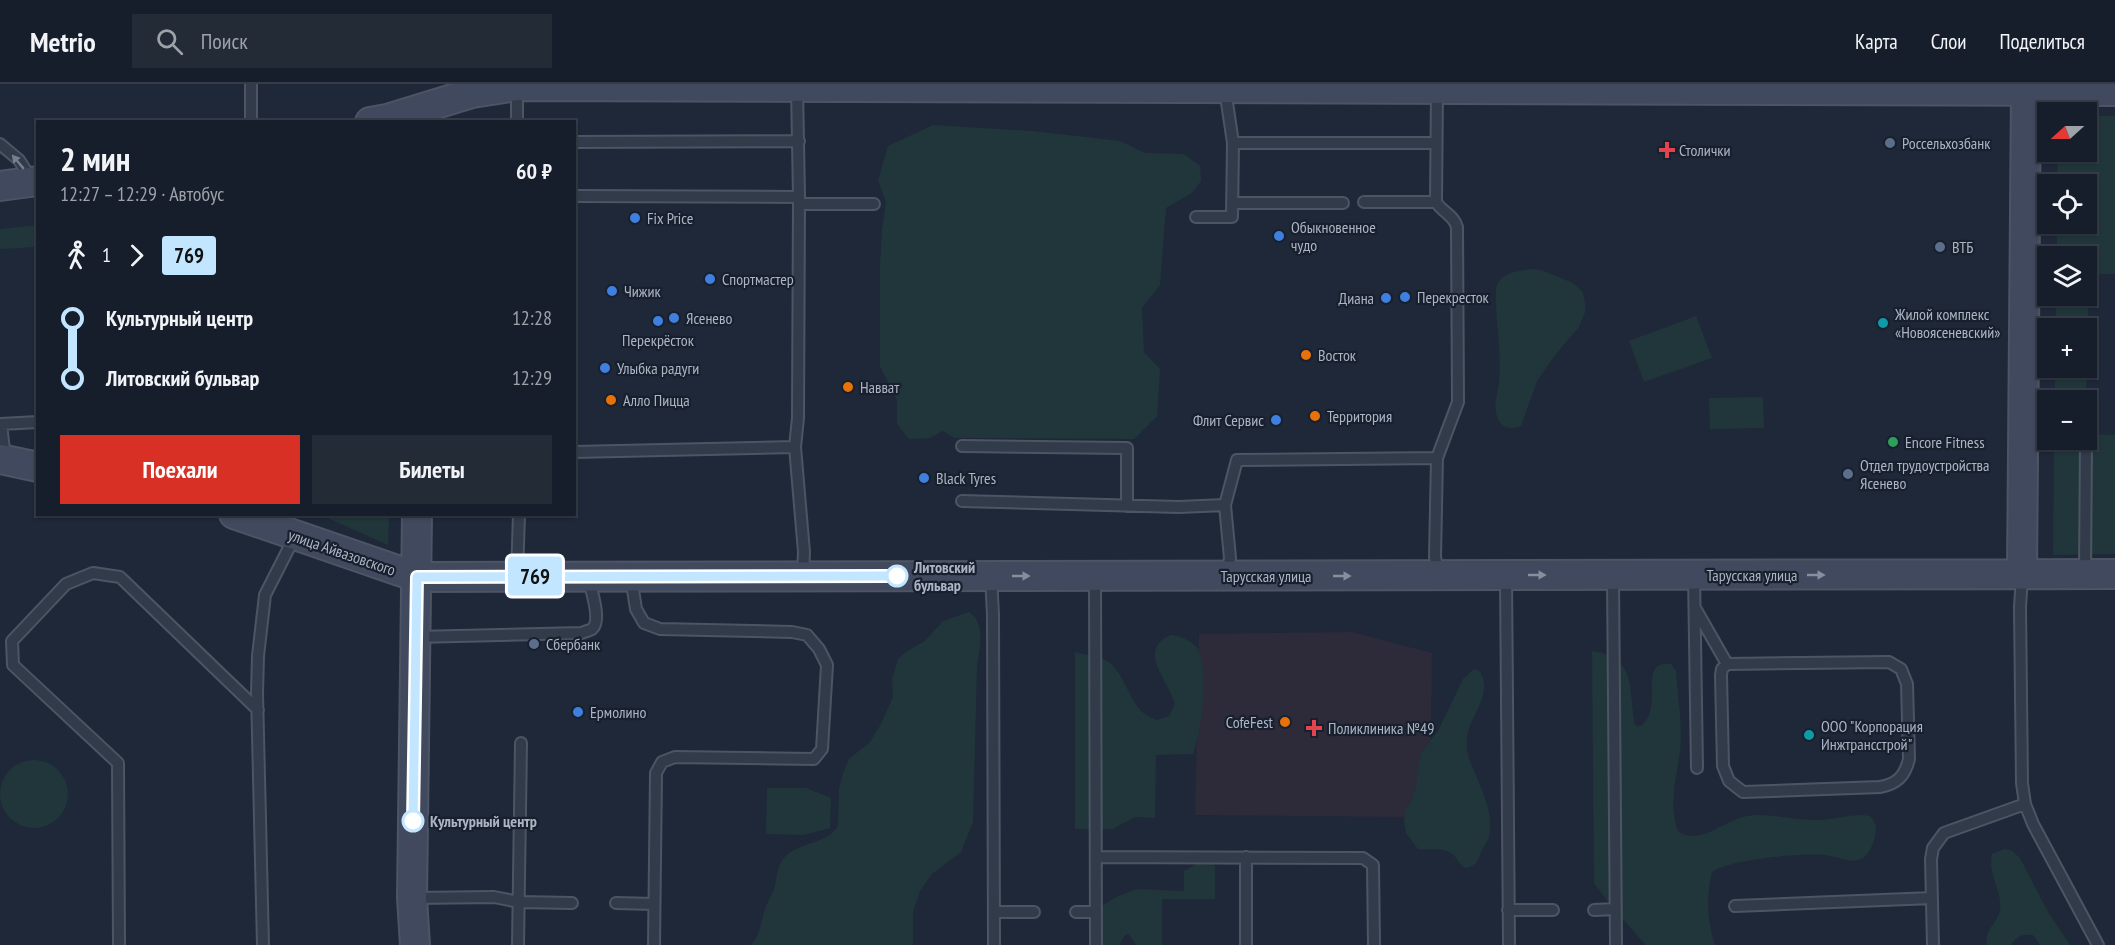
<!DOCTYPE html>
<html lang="ru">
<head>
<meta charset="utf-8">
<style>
  :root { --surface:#161e2b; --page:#232b37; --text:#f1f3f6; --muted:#9ea2a9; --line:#353c47; --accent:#d93025 }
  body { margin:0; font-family:"PT Sans Narrow",sans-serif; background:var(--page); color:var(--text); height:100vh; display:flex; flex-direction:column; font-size:22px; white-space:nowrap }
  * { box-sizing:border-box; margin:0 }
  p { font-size:20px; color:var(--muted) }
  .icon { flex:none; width:33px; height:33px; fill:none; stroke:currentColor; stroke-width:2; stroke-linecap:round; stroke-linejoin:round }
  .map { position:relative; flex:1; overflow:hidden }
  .drawer { position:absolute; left:36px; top:36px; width:540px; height:396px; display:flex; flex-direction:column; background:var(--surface); border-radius:0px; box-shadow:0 2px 4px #0004,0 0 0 2px var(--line) }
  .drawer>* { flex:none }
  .badge { padding:0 12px; border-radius:4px; font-size:21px; line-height:39px }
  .needle { width:39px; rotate:249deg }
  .buttons { position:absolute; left:2037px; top:18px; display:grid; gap:12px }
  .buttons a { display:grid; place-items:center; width:60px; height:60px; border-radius:0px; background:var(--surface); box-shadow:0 2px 4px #0004,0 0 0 2px var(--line); font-size:30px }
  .map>.badge { position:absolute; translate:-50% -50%; box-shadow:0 0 0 3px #fff }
  .legs { display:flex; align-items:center; gap:9px; height:66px; padding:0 24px; font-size:20px }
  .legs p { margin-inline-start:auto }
  .headline { display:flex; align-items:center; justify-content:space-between; height:102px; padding:0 24px }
  h1 { font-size:33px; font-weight:700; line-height:45px }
  .primary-button { display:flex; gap:12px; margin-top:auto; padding:12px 24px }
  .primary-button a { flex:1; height:69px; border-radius:0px; background:var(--accent); color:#fff; font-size:24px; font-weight:700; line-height:69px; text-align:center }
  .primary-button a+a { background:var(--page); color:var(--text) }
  ul { padding:0 24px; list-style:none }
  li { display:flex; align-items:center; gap:21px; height:60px; font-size:22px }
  li i { display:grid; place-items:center; width:9px; height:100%; margin:0 8px; background:currentColor }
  li i::after { content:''; width:15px; height:15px; margin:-8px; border:4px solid; border-radius:50%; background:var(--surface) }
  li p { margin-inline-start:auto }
  li:first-child i { background:linear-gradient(#0000 50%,currentColor 0) }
  li:last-child i { background:linear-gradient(currentColor 50%,#0000 0) }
  header { display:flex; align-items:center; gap:36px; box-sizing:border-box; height:84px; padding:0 30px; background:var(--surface); border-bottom:2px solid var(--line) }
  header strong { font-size:28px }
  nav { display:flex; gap:33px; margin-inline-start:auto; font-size:21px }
  .search { width:420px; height:54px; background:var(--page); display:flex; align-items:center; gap:15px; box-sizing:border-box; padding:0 21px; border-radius:0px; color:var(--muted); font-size:22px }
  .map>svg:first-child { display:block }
  .medical { fill:#2d2a3a }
  .green { fill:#20363a }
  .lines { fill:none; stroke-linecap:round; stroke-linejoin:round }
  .lane-casing { stroke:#4d5564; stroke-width:14 }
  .secondary-casing { stroke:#4d5564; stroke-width:32 }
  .lane { stroke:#323b49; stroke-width:10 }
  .secondary { stroke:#40495d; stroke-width:28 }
  .oneway { fill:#757e8e }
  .oneway2 { fill:#868fa1 }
  .line-1-casing { stroke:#fff; stroke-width:14 }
  .line-1 { stroke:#c2e6ff; stroke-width:9 }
  .service-dot { fill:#5c6f8a; stroke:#18202e; stroke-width:2 }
  .health-dot { fill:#e0444e; stroke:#18202e; stroke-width:2 }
  .shop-dot { fill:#3f7fe0; stroke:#18202e; stroke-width:2 }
  .culture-dot { fill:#0f9aa8; stroke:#18202e; stroke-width:2 }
  .food-dot { fill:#e8710a; stroke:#18202e; stroke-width:2 }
  .leisure-dot { fill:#2e9e5b; stroke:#18202e; stroke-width:2 }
  .stop-1-dot { fill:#fff; stroke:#c2e6ff; stroke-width:3 }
  .labels { text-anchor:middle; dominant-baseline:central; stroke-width:4.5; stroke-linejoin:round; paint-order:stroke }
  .poi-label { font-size:16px; fill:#acb5c6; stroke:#18202e; text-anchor:start }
  .street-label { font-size:16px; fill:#acb5c6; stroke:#18202e }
  .stop-label { font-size:16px; font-weight:bold; fill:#acb5c6; stroke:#18202e; text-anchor:start }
</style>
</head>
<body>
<header>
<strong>Metrio</strong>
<div class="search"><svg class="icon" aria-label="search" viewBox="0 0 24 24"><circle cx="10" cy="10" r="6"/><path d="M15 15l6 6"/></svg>Поиск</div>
<nav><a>Карта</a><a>Слои</a><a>Поделиться</a></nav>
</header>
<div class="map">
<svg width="2115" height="861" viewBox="0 0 2115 861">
  <rect width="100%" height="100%" fill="#1e2839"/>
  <path class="medical" d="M1352 548 1432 569 1430 719 1411 733 1195 731 1199 550Z"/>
  <path class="green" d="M2087 32H2115V190H2089L2086 316H2055V284H2086V244H2056V212H2086V172H2057V140H2086V100H2057L2058 68H2086Z
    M933 41 1032 47 1120 57 1145 69 1184 70 1200 82 1201 97 1192 109 1166 124 1160 201 1142 224 1144 268 1160 285 1157 332 1134 355 954 354 943 347 930 354 909 355 897 340V316L880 282V182L882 146 886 118 878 97 888 62Z
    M37 141V163L0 165V145Z
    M1533 185 1541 186 1573 199 1583 208 1586 226 1579 243 1555 271 1537 297 1521 342C1512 346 1503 345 1498 335 1492 321 1498 312 1499 298 1502 268 1495 236 1496 205 1499 188 1518 187 1533 185Z
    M1696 232 1712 274 1644 298 1629 257Z
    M1763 313 1764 344 1710 345 1709 314Z
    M2087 350 2115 351V470L2053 471 2054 356H2086Z
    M321 431H389L388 461Z
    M969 528C987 540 979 564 977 583L973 738 961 768 932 790 920 807 913 828V861H751C761 850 761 836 766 822 769 815 774 808 775 801 777 791 777 784 783 775 797 757 826 762 838 742L839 705 843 689 849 675 870 658 881 640 893 613 892 595 898 575 906 568 925 557 943 537Z
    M1171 551C1180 552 1190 556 1196 563 1211 582 1201 649 1193 670L1156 671 1155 734 1135 733 1113 745H1075V568C1086 572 1100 571 1110 579 1130 597 1129 628 1157 636L1169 632 1175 620C1168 596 1136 565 1171 551Z
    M1592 567C1639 574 1628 608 1635 641L1641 642C1665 624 1636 575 1671 580L1676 587C1677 608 1681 630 1681 651 1681 684 1666 715 1678 747 1698 762 1723 738 1743 733 1764 727 1790 736 1812 736 1829 737 1846 731 1862 731L1870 732C1872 735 1874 737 1875 740 1879 748 1870 773 1861 775 1848 780 1837 772 1825 771 1801 769 1730 775 1712 788 1706 812 1707 838 1715 861H1646L1612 823 1594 799Z
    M1474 585 1480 587C1496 618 1459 636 1468 671 1475 694 1496 726 1489 752 1488 757 1483 763 1481 768 1478 778 1476 781 1466 784 1459 781 1458 774 1452 770 1442 762 1429 767 1418 765L1406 749 1404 737 1405 727 1411 718 1416 702 1420 671 1439 645 1463 595Z
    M0 710a34 34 0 1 1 68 0a34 34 0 1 1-68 0Z
    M767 704H806L831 714 830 744 804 751 766 750Z
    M2004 765 2011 766 2020 774 2048 828 2070 861H2040L2033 851C2022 850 2017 852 2011 861H1987C1984 845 1997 840 2000 826 2003 807 1987 791 1992 770Z
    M1199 779H1210L1215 782V815H1162V861H1136L1129 850 1125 851 1119 861H1101L1102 822 1118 812 1137 805 1184 807V787Z"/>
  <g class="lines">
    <g class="lane-casing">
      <path id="lane" d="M251 0V38
        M1437 6 1436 118C1442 128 1454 131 1457 143L1458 318 1437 374 1435 473 1439 491
        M517 38V2
        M574 58 799 57
        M1233 59H1436
        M0 60 19 76 31 95
        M574 112 799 113
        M1364 118H1436
        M1232 119H1343
        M799 120H874
        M1196 133H1232L1233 59 1225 5
        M962 362 1127 364V422
        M795 363 798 334 799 113 797 3
        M574 368 795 363 804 468 803 490
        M5 374 1 340 38 338
        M962 417 1179 423 1225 421
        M2085 490 2086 356
        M1227 491 1230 474 1225 421 1237 376 1437 374
        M1694 491 1697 684
        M517 492 519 430
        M991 492 993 531 994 861
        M1095 492 1096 861
        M1506 492 1509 861
        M1613 492 1616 861
        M2022 492 2020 523 2022 699 2025 720 2033 740 2098 861
        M631 493 636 525 644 539 660 545 792 548 807 551 819 565 827 581 822 665 814 675 675 673 662 678 656 689 654 861
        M1695 524 1727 580 1889 578 1901 585 1907 600 1909 675C1905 692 1897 700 1880 703L1743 708 1729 697 1723 682 1721 591 1722 585 1727 580
        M416 553 582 549C583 548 591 546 592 545 602 537 591 505 588 493
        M1096 773 1363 774 1373 781 1374 861
        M1246 773V861
        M413 814 494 813 519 818 572 819
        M616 819 654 820
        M1735 822 1932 814
        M1508 826H1553
        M1594 826 1615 825
        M994 828H1034
        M1076 828H1096
        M119 861 118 679 13 581 12 557 66 500 93 489 120 493 258 626
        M263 861 257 609 258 572 265 511 295 452
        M518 861 521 659
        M1933 861 1931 775 1933 764 1944 749 2025 720"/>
    </g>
    <g class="secondary-casing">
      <path id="secondary" d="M370 38 387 35 472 9 517 2 2115 7
        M0 102 38 97
        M0 375 38 383
        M234 430 417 493 2115 490
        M2022 491 2026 7
        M415 861 412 814 417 430"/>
    </g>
    <use href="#lane" class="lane"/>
    <use href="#secondary" class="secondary"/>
  </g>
  <defs><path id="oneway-solid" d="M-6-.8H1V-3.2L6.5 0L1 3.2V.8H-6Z" transform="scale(1.5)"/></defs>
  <use class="oneway" href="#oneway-solid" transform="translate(18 78) rotate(-130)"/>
  <g class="oneway2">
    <use href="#oneway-solid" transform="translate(1537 491)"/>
    <use href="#oneway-solid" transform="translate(1816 491)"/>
    <use href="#oneway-solid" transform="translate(1021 492)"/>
    <use href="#oneway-solid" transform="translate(1342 492)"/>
  </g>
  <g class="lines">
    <g class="line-1-casing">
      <path id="line-1" d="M413 737 417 493 897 492"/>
    </g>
    <use href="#line-1" class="line-1"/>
  </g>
  <g class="service-dot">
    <circle cx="1890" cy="59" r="6"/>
    <circle cx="1940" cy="163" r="6"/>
    <circle cx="1848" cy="390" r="6"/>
    <circle cx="534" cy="560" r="6"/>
  </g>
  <g class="health-dot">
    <path d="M1664 57h6v6h6v6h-6v6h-6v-6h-6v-6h6z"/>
    <path d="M1311 635h6v6h6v6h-6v6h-6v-6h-6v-6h6z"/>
  </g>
  <g class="shop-dot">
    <circle cx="635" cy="134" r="6"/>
    <circle cx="1279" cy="152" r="6"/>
    <circle cx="710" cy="195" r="6"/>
    <circle cx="612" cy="207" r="6"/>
    <circle cx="1405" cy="213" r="6"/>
    <circle cx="1386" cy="214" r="6"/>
    <circle cx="674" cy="234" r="6"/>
    <circle cx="658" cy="237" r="6"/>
    <circle cx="605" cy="284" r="6"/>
    <circle cx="1276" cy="336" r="6"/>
    <circle cx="924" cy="394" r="6"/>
    <circle cx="578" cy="628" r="6"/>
  </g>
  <g class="culture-dot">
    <circle cx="1883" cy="239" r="6"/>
    <circle cx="1809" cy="651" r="6"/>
  </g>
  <g class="food-dot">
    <circle cx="1306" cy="271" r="6"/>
    <circle cx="848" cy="303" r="6"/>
    <circle cx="611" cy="316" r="6"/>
    <circle cx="1315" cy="332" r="6"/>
    <circle cx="1285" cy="638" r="6"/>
  </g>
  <circle class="leisure-dot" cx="1893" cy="358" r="6"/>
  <g class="stop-1-dot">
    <circle cx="897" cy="492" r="10"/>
    <circle cx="413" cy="737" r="10"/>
  </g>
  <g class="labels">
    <g class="poi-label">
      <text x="1902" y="59">Россельхозбанк</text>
      <text x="1679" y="66">Столички</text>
      <text x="647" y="134">Fix Price</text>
      <text x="1291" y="143">Обыкновенное<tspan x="1291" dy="18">чудо</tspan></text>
      <text x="1952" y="163">ВТБ</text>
      <text x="722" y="195">Спортмастер</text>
      <text x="624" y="207">Чижик</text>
      <text x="1417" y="213">Перекресток</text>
      <text x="1374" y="214" text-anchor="end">Диана</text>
      <text x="1895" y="230">Жилой комплекс<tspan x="1895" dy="18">«Новоясеневский»</tspan></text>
      <text x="686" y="234">Ясенево</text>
      <text x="658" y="256" text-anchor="middle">Перекрёсток</text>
      <text x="1318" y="271">Восток</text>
      <text x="617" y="284">Улыбка радуги</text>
      <text x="860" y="303">Навват</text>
      <text x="623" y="316">Алло Пицца</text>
      <text x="1327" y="332">Территория</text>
      <text x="1264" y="336" text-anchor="end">Флит Сервис</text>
      <text x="1905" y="358">Encore Fitness</text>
      <text x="1860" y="381">Отдел трудоустройства<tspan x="1860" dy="18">Ясенево</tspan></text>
      <text x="936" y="394">Black Tyres</text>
      <text x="546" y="560">Сбербанк</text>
      <text x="590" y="628">Ермолино</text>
      <text x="1273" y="638" text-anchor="end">CofeFest</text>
      <text x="1821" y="642">ООО "Корпорация<tspan x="1821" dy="18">Инжтрансстрой"</tspan></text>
      <text x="1328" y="644">Поликлиника №49</text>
    </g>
    <g class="street-label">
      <text transform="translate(342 468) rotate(19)">улица Айвазовского</text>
      <text x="1752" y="491">Тарусская улица</text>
      <text x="1266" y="492">Тарусская улица</text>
    </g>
    <g class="stop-label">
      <text x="914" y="483">Литовский<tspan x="914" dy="18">бульвар</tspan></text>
      <text x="430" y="737">Культурный центр</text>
    </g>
  </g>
</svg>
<div class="buttons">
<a><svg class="needle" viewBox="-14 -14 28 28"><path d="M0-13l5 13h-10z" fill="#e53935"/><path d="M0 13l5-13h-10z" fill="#9ea2a9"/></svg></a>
<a><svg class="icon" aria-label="locate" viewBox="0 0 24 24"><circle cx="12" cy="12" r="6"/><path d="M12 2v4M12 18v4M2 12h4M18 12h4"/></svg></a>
<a><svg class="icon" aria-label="layers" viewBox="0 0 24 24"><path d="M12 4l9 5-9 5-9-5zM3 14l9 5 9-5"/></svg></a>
<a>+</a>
<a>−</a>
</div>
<b class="badge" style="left:535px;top:492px;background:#c2e6ff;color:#111">769</b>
<section class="drawer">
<div class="headline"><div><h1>2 мин</h1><p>12:27 – 12:29 · Автобус</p></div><b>60 ₽</b></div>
<div class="legs"><svg class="icon" aria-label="walk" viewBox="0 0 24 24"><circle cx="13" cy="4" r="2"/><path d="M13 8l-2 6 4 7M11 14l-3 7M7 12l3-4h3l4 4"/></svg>1<svg class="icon" aria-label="forward" viewBox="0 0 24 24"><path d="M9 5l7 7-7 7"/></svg><b class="badge" style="background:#c2e6ff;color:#111">769</b></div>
<ul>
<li><i style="color:#c2e6ff"></i><b>Культурный центр</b><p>12:28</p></li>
<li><i style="color:#c2e6ff"></i><b>Литовский бульвар</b><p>12:29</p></li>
</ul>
<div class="primary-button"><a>Поехали</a><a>Билеты</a></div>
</section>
</div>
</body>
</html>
